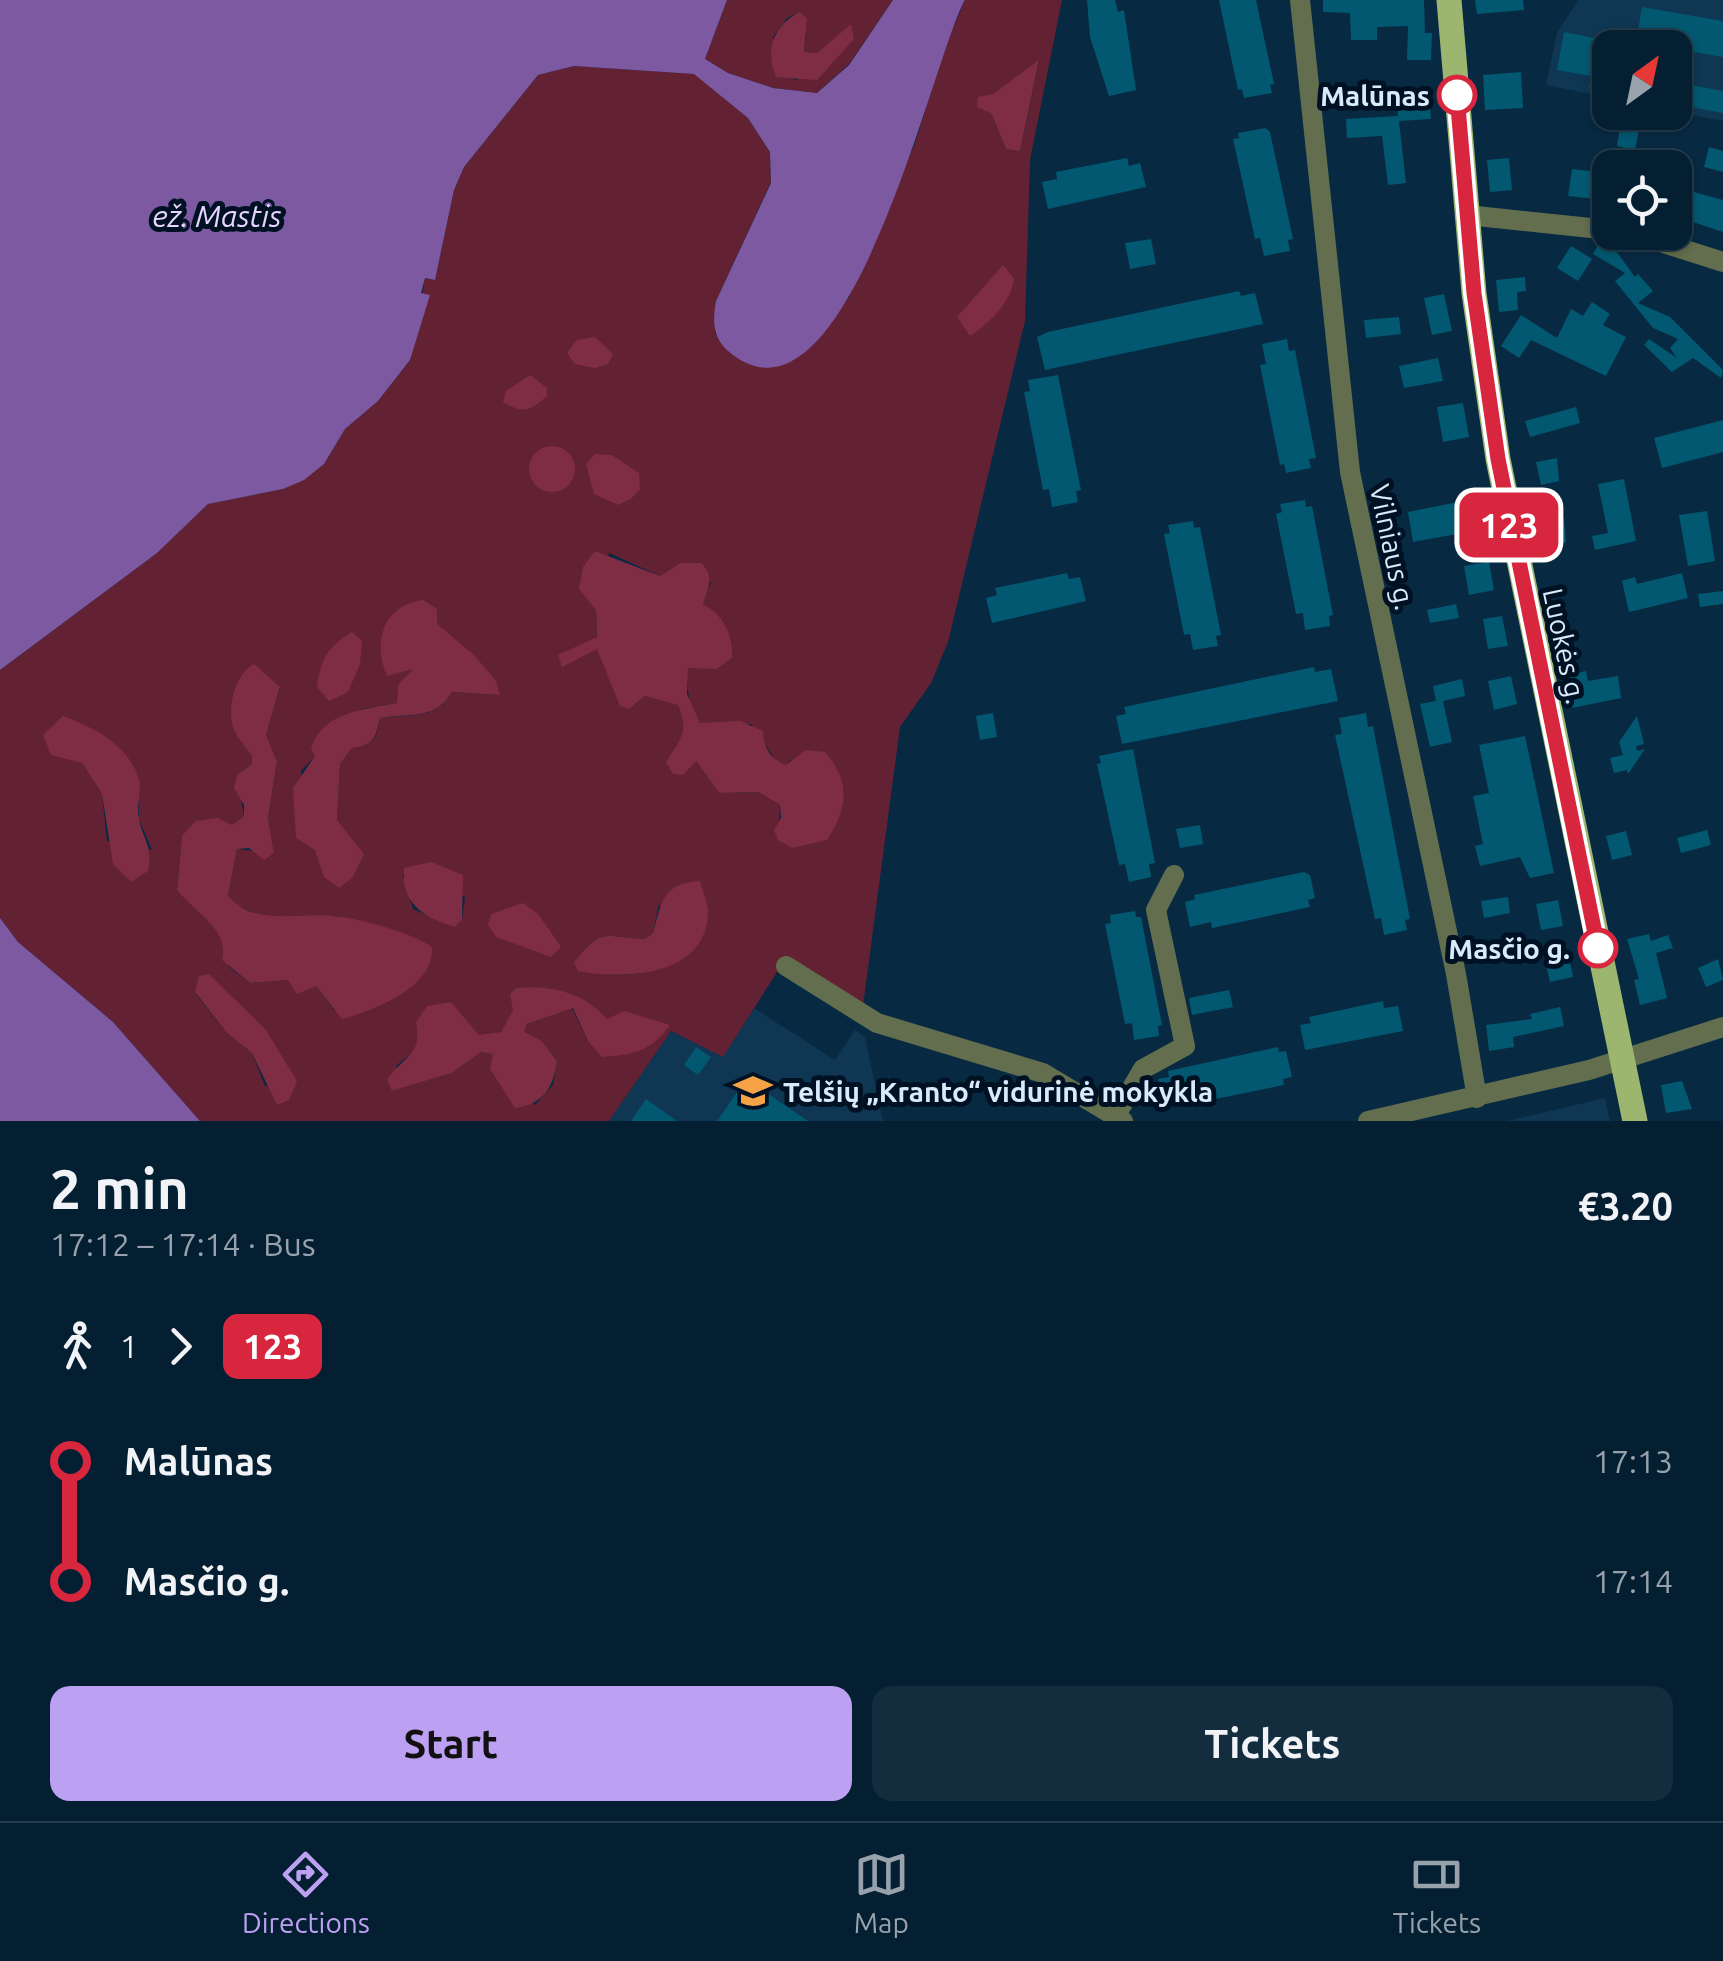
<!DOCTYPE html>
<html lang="en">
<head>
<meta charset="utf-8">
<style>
  :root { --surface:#051f32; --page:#132c3e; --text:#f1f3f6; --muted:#97a2ac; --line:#263d4d; --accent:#bca0f2 }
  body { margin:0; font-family:Ubuntu,sans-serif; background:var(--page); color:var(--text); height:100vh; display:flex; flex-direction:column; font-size:38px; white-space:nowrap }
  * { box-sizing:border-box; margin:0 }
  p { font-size:32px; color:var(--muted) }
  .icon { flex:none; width:55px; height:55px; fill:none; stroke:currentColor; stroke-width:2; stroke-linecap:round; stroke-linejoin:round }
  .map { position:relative; height:1121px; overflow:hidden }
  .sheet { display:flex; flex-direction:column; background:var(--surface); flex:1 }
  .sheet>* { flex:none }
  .badge { padding:0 20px; border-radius:15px; font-size:35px; line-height:65px }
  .needle { width:65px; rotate:33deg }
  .fabs { position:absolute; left:1592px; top:30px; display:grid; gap:20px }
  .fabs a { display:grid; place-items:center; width:100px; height:100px; border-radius:20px; background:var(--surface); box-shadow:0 2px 8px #0004,0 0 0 2px var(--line); font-size:50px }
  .map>.badge { position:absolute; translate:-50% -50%; box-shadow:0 0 0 5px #fff }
  .legs { display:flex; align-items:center; gap:15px; height:110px; padding:0 50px; font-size:32px }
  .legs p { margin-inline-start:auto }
  .overview { display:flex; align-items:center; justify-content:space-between; height:170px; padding:0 50px }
  h1 { font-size:55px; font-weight:600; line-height:75px }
  .button { display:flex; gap:20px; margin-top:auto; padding:20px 50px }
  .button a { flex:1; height:115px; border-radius:20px; background:var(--accent); color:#111; font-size:40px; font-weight:600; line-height:115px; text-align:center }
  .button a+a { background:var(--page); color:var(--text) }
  ul { padding:0 50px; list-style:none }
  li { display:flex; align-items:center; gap:35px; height:120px; font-size:38px }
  li i { display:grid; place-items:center; width:15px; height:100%; margin:0 12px; background:currentColor }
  li i::after { content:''; width:25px; height:25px; margin:-12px; border:8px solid; border-radius:50%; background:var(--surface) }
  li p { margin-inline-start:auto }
  li:first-child i { background:linear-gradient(#0000 50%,currentColor 0) }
  li:last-child i { background:linear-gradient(currentColor 50%,#0000 0) }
  .menu { display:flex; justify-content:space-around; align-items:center; height:140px; border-top:2px solid var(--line); background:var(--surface); font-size:28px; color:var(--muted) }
  .menu a { display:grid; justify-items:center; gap:5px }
  .menu .selected { color:var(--accent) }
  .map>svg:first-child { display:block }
  .built { fill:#0f3652 }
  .green { fill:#632134; fill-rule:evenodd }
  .forest { fill:#7f2d45 }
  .water { fill:#7c59a1 }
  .building { fill:#025870 }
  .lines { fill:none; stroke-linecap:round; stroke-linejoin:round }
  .minor { stroke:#626e4d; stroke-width:20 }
  .major { stroke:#9cb670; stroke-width:25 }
  .line-1-casing { stroke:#fff; stroke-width:22 }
  .line-1 { stroke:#d7263d; stroke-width:15 }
  .stop-1-dot { fill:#fff; stroke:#d7263d; stroke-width:5 }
  .labels { text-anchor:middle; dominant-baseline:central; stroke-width:10; stroke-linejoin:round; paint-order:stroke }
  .stop-label { font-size:28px; font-weight:bold; fill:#d8eafb; stroke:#001124; text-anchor:end }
  .street-label { font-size:28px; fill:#d8eafb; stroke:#001124 }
  .poi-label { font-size:28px; font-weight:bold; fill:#d8eafb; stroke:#001124; text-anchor:start }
  .water-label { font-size:30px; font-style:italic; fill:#e7d5fd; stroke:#001124 }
</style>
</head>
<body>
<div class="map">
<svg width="1723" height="1121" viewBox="0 0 1723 1121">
  <rect width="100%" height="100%" fill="#072942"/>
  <path class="built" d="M1578 0H1723V121L1675 112V48H1610V98L1546 85 1557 33Z
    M754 1008 835 1060 855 1030 865 1037 883 1121H609L671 1031 723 1056Z
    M1605 1098 1610 1121H1507Z"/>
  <path class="green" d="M727 0H893L849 64 817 93 773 88 728 73 705 59ZM799 12 806 35 804 52 817 53 851 25 795 81 773 37 787 18Z
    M965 0H1062L1030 160 1025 321 948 642 931 683 900 727 861 1021 779 969 723 1057 671 1031 609 1121H200L113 1022 18 942 0 918V670L157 553 208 504 283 489 324 464 345 429 378 401 410 360 425 278 435 280 454 190 464 167 538 75 574 66 695 74 748 118 770 152 771 182 716 301 715 333 744 362 814 343 849 297 915 143 946 44ZM1039 61 1020 151 1006 149 991 113 993 94ZM609 553 660 576 701 563 711 583C695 623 673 685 700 723L751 724 777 762 787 766 791 758 778 840 780 805 758 792 719 793 696 761 675 748 685 739V720L678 704 645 696 629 709 621 706 597 648 563 666 559 655 597 638 596 610ZM254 665 280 688 266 735 277 761 268 818 274 853 237 849 228 895 236 905 266 918 336 916 432 947 335 1011 316 986 288 980 250 983 229 967 220 931 177 890 182 837 195 821 232 825 244 816 237 775 252 764ZM415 668 499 695 452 692C438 720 409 714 380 718 376 739 374 745 352 748L340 764 337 820 324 877 301 771 361 709 397 703ZM82 763 139 779V819L152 850 107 841 102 794ZM402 874 465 897 462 920 455 927 413 909ZM659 904 687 956C649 975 614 984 574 962 604 925 605 938 645 939L653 933ZM516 988C548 986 585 995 607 1020L588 1041 572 1008 527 1024 523 1032 542 1041 557 1061 553 1085 535 1105 494 1054 481 1052 452 1073 392 1091 397 1065 413 1053 450 1002 480 1036 501 1032 514 1010 510 994ZM195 993 297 1081 265 1086 252 1053 227 1033Z"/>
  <path class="forest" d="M799 12 807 18 804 52 817 53 851 24 854 39 817 80 776 77C765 51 773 26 799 12Z
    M1039 60 1020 151 1006 149 991 113 977 107 978 97 993 94Z
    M1003 265 1014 279C1011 302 989 324 970 336L957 317Z
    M595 337 613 354 608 364 595 368 575 364 567 353 577 340Z
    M530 375 547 388V396C530 411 523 414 503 402L506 391Z
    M529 469a23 23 0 1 1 46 0a23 23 0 1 1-46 0Z
    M595 454 612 455 639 473 640 489 631 499 618 505 594 494 586 464Z
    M595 551 660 576 681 563H701C715 577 709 587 703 604 724 616 733 634 732 658L716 669 688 668 687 694 700 723 740 721 763 731C763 747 771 760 786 765L806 750 825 752C851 782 848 807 827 840L792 848 778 840 774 830 781 818 780 805 758 792 719 793 696 761 683 775 673 774 666 762C680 739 690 733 678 705L645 696 629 709 620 706 597 649 562 667 558 655 597 637 596 610 579 589 583 567Z
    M423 600 437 609V624L474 655 496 681 500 695 452 692C437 720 410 713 380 718 375 739 374 745 352 748L340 764 337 820 364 854 352 878 339 888 324 877 315 850 296 838 293 788 315 756 311 749C321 712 365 709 397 703L398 685 413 669 387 676C372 643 383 605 423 600Z
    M352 632 362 641 360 664 348 692 329 701 317 687C321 659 327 647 352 632Z
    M254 664 280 687 266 735 277 761 268 818 274 853 264 860 249 848 237 849 228 895C252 927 297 912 333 916 361 919 408 931 432 947 435 987 374 1011 342 1019L316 986 297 994 288 980 250 983 222 960C229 928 196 914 177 890L182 836 195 821 218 818 232 825 244 816V805L234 788 237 775 252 764V756C247 748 237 738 234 729 226 709 235 674 254 664Z
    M63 716C93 727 128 744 139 779 142 791 136 806 139 818 143 842 153 843 148 871L131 882 113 864 102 794 82 763 51 755 43 735Z
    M431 862 463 875 462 920 455 927C425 918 400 904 404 868Z
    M700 881C702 890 708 902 708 911 708 977 624 980 578 971L574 962C604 925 605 938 645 939L653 933C662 902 662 883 700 881Z
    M523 903 539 915 561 947 551 957 496 937 488 925 491 914Z
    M209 974 266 1030 297 1081 289 1100 277 1105 252 1053 227 1033 195 992 199 976Z
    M516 988C551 985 583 992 607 1019L624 1011 670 1025C651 1051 634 1055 602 1057L588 1041 573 1008 527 1024 524 1032 542 1041 557 1061C553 1088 544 1104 515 1108L490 1069 493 1054 481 1052 452 1073 392 1091 387 1080C403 1056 423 1056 416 1022L427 1006 451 1002 479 1035 501 1032 513 1010 510 994Z"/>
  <path class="water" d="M0 0H727L705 59 728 73 773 88 817 93 849 65 893 0H965C933 55 850 442 733 355 713 340 712 324 716 301L771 183 770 152 748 118 694 74 574 66 538 75 464 167 454 190 435 280 425 278 421 293 430 295 410 360 378 401 345 429 324 464 304 480 283 489 208 504 157 553 0 670Z
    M0 918 18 942 113 1022 200 1121H0Z"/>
  <path class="building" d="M1087 0H1115L1118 12 1124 10 1136 90 1109 96 1090 37Z
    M1219 0H1256L1274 84 1270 85 1272 93 1244 98 1242 89 1238 90Z
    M1323 0H1424L1425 33H1432L1431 60H1407L1408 26 1377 27V40H1351L1350 13 1323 12Z
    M1475 0H1523L1524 10 1477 14Z
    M1642 7 1723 21V57L1636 42Z
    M1564 32 1600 39 1595 68 1610 71V92L1589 88 1591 76 1557 70Z
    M1521 72 1523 108 1485 110 1483 75Z
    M1675 82 1723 91V113L1675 104Z
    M1429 95 1431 119 1399 121 1406 183 1388 185 1382 136 1347 138 1346 119 1398 116 1397 103 1404 102V96Z
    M1620 127 1639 130 1635 150 1617 146Z
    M1265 128 1270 132 1293 239 1288 240 1290 251 1264 256 1260 238 1255 239 1233 139 1239 138 1238 133Z
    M1709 147 1723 151V172L1704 167Z
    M1127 158 1129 166 1140 163 1146 187 1048 209 1042 182 1057 179 1056 172Z
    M1509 158 1512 190 1490 192 1487 160Z
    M1572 169 1599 172 1595 199 1568 196Z
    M1694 192 1723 200V232L1675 216 1680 193 1692 196Z
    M1151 239 1156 264 1130 269 1125 243Z
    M1599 243 1616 251 1635 277 1638 274 1653 291 1638 303 1670 317 1723 370 1721 378 1693 358 1672 372 1644 345 1649 339 1677 358 1670 348 1678 339 1653 328 1615 281 1625 273 1593 254Z
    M1571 246 1592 259 1578 281 1557 268Z
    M1525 277 1526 291 1517 292 1518 310 1499 312 1496 280Z
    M1239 291 1241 296 1255 293 1263 324 1045 370 1037 337 1048 332Z
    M1444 294 1452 331 1432 335 1424 298Z
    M1592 302 1610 314 1603 325 1626 337 1606 376 1531 340 1519 358 1501 346 1521 315 1557 338 1571 309 1583 316Z
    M1399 317 1401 334 1366 338 1364 320Z
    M1287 339 1289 351 1295 350 1316 458 1309 459 1311 468 1286 473 1284 464 1280 465 1260 365 1266 364 1262 344Z
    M1438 358 1443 381 1404 388 1399 366Z
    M1058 375 1081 490 1076 491 1078 502 1052 507 1049 489 1043 490 1024 392 1030 391 1028 380Z
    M1463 403 1469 437 1443 442 1437 407Z
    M1576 407 1580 423 1530 437 1525 421Z
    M1723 420V452L1662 468 1654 438Z
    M1557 458 1559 481 1541 485 1536 462Z
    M1624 479 1636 541 1595 550 1592 536 1608 533 1598 484Z
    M1478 498 1484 529 1413 542 1408 512Z
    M1305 500 1306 507 1312 506 1333 615 1329 616 1330 626 1305 630 1303 613 1296 614 1276 514 1282 512 1280 504Z
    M1707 511 1715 561 1688 566 1679 515Z
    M1564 518 1566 542 1544 544 1541 520Z
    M1193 521 1194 528 1200 527 1221 635 1216 636 1218 646 1193 650 1190 634 1184 635 1164 534 1170 533 1168 525Z
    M1489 562 1494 590 1469 595 1464 566Z
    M1067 573 1069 579 1080 577 1086 601 992 623 986 598 997 595 995 588Z
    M1682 573 1688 598 1629 612 1622 581 1635 577 1637 584Z
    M1723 591V604L1700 607 1698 594Z
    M1456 604 1459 618 1430 623 1427 610Z
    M1502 616 1508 646 1488 649 1483 619Z
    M1314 667 1315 672 1331 669 1338 701 1122 744 1116 716 1126 714 1124 707Z
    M1586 671 1588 681 1618 676 1621 698 1572 708 1565 676Z
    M1511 676 1517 704 1494 710 1488 681Z
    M1462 679 1465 696 1443 701 1452 742 1430 747 1420 704 1436 701 1433 686Z
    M993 713 997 737 980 740 976 716Z
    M1366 713 1368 727 1373 726 1410 919 1405 920 1407 930 1384 935 1381 918 1375 919 1335 735 1342 734 1339 718Z
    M1637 716 1644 744 1636 746 1637 751 1645 749 1628 774 1627 770 1614 773 1610 758 1623 755 1619 742Z
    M1525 736 1554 873 1530 878 1520 857 1480 866 1475 846 1483 844 1473 796 1489 793 1479 745Z
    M1133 749 1155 863 1149 864 1151 877 1129 882 1125 864 1119 865 1097 764 1101 763 1099 756Z
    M1200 825 1203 844 1180 848 1176 829Z
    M1707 830 1711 845 1681 853 1677 838Z
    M1626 831 1632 855 1612 860 1606 836Z
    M1304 872 1310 875 1315 898 1308 900 1310 907 1212 928 1211 922 1190 927 1185 902 1195 899 1194 895Z
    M1508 897 1510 913 1484 918 1481 901Z
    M1558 900 1563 926 1541 930 1536 904Z
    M1135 911 1136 917H1141L1162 1025 1158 1026 1159 1036 1134 1040 1132 1023 1125 1024 1105 924 1111 923 1110 915Z
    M1649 934 1651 941 1668 935 1673 948 1656 953 1667 998 1640 1005 1634 980 1639 979 1627 939Z
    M1568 952 1573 977 1550 982 1544 956Z
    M1718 959 1723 980 1706 987 1698 968Z
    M1229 990 1233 1007 1192 1015 1189 998Z
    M1383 1001 1384 1008 1398 1006 1403 1031 1305 1050 1300 1025 1311 1023 1309 1017Z
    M1560 1007 1564 1026 1513 1037 1514 1047 1489 1051 1486 1025 1532 1019 1530 1014Z
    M696 1047 711 1057 698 1075 684 1065Z
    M1278 1047 1279 1052 1286 1051 1292 1077 1283 1079 1284 1085 1186 1105 1185 1099 1163 1104 1158 1079 1169 1077 1168 1071Z
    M746 1079 808 1121H717Z
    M1682 1081 1692 1109 1666 1113 1661 1085Z
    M646 1099 677 1121H631Z"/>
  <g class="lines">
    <path class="minor" d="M1300 0 1350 472 1456 974 1477 1098
      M1467 215 1610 230
      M1629 232 1723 262
      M786 966 877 1023 1043 1073 1123 1121
      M1116 1115 1143 1069 1185 1046 1156 910 1174 875
      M1368 1121 1589 1070 1723 1027"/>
    <path class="major" d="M1449 0 1474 293 1498 459 1635 1121"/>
  </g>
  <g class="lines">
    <g class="line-1-casing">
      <path id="line-1" d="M1457 95 1474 293 1498 459 1598 948"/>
    </g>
    <use href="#line-1" class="line-1"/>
  </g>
  <defs>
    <g id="school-bare" transform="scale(3)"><path d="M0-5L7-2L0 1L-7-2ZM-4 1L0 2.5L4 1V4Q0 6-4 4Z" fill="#f6a246" stroke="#001124" stroke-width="2.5" paint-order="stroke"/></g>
  </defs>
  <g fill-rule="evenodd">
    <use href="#school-bare" x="753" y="1091"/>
  </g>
  <g class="stop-1-dot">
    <circle cx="1457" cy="95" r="18"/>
    <circle cx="1598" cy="948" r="18"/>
  </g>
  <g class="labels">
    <g class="stop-label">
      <text x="1430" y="95">Malūnas</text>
      <text x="1570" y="948">Masčio g.</text>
    </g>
    <g class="street-label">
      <text transform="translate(1393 547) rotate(78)">Vilniaus g.</text>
      <text transform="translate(1565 646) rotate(78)">Luokės g.</text>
    </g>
    <g class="poi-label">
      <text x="783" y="1091">Telšių „Kranto“ vidurinė mokykla</text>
    </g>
    <g class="water-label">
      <text x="217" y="216">ež. Mastis</text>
    </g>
  </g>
</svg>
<div class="fabs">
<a><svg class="needle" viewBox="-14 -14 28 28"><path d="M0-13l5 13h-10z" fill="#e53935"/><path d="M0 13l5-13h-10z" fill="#97a2ac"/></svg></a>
<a><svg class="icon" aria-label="locate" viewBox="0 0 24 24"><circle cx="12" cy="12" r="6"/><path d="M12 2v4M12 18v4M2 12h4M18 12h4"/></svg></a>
</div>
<b class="badge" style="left:1509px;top:525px;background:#d7263d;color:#fff">123</b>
</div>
<section class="sheet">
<div class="overview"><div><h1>2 min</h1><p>17:12 – 17:14 · Bus</p></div><b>€3.20</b></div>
<div class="legs"><svg class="icon" aria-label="walk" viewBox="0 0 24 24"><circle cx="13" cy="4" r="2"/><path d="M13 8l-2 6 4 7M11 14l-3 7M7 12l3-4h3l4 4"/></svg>1<svg class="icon" aria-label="forward" viewBox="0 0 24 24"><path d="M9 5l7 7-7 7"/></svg><b class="badge" style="background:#d7263d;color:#fff">123</b></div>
<ul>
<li><i style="color:#d7263d"></i><b>Malūnas</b><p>17:13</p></li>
<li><i style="color:#d7263d"></i><b>Masčio g.</b><p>17:14</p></li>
</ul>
<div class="button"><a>Start</a><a>Tickets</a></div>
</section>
<nav class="menu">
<a class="selected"><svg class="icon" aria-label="directions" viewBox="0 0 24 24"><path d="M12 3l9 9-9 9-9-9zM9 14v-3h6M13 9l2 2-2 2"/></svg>Directions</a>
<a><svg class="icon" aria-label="map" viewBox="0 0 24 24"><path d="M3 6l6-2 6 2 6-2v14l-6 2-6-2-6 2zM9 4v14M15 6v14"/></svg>Map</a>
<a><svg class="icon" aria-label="tickets" viewBox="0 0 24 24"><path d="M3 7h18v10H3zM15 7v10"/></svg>Tickets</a>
</nav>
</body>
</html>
